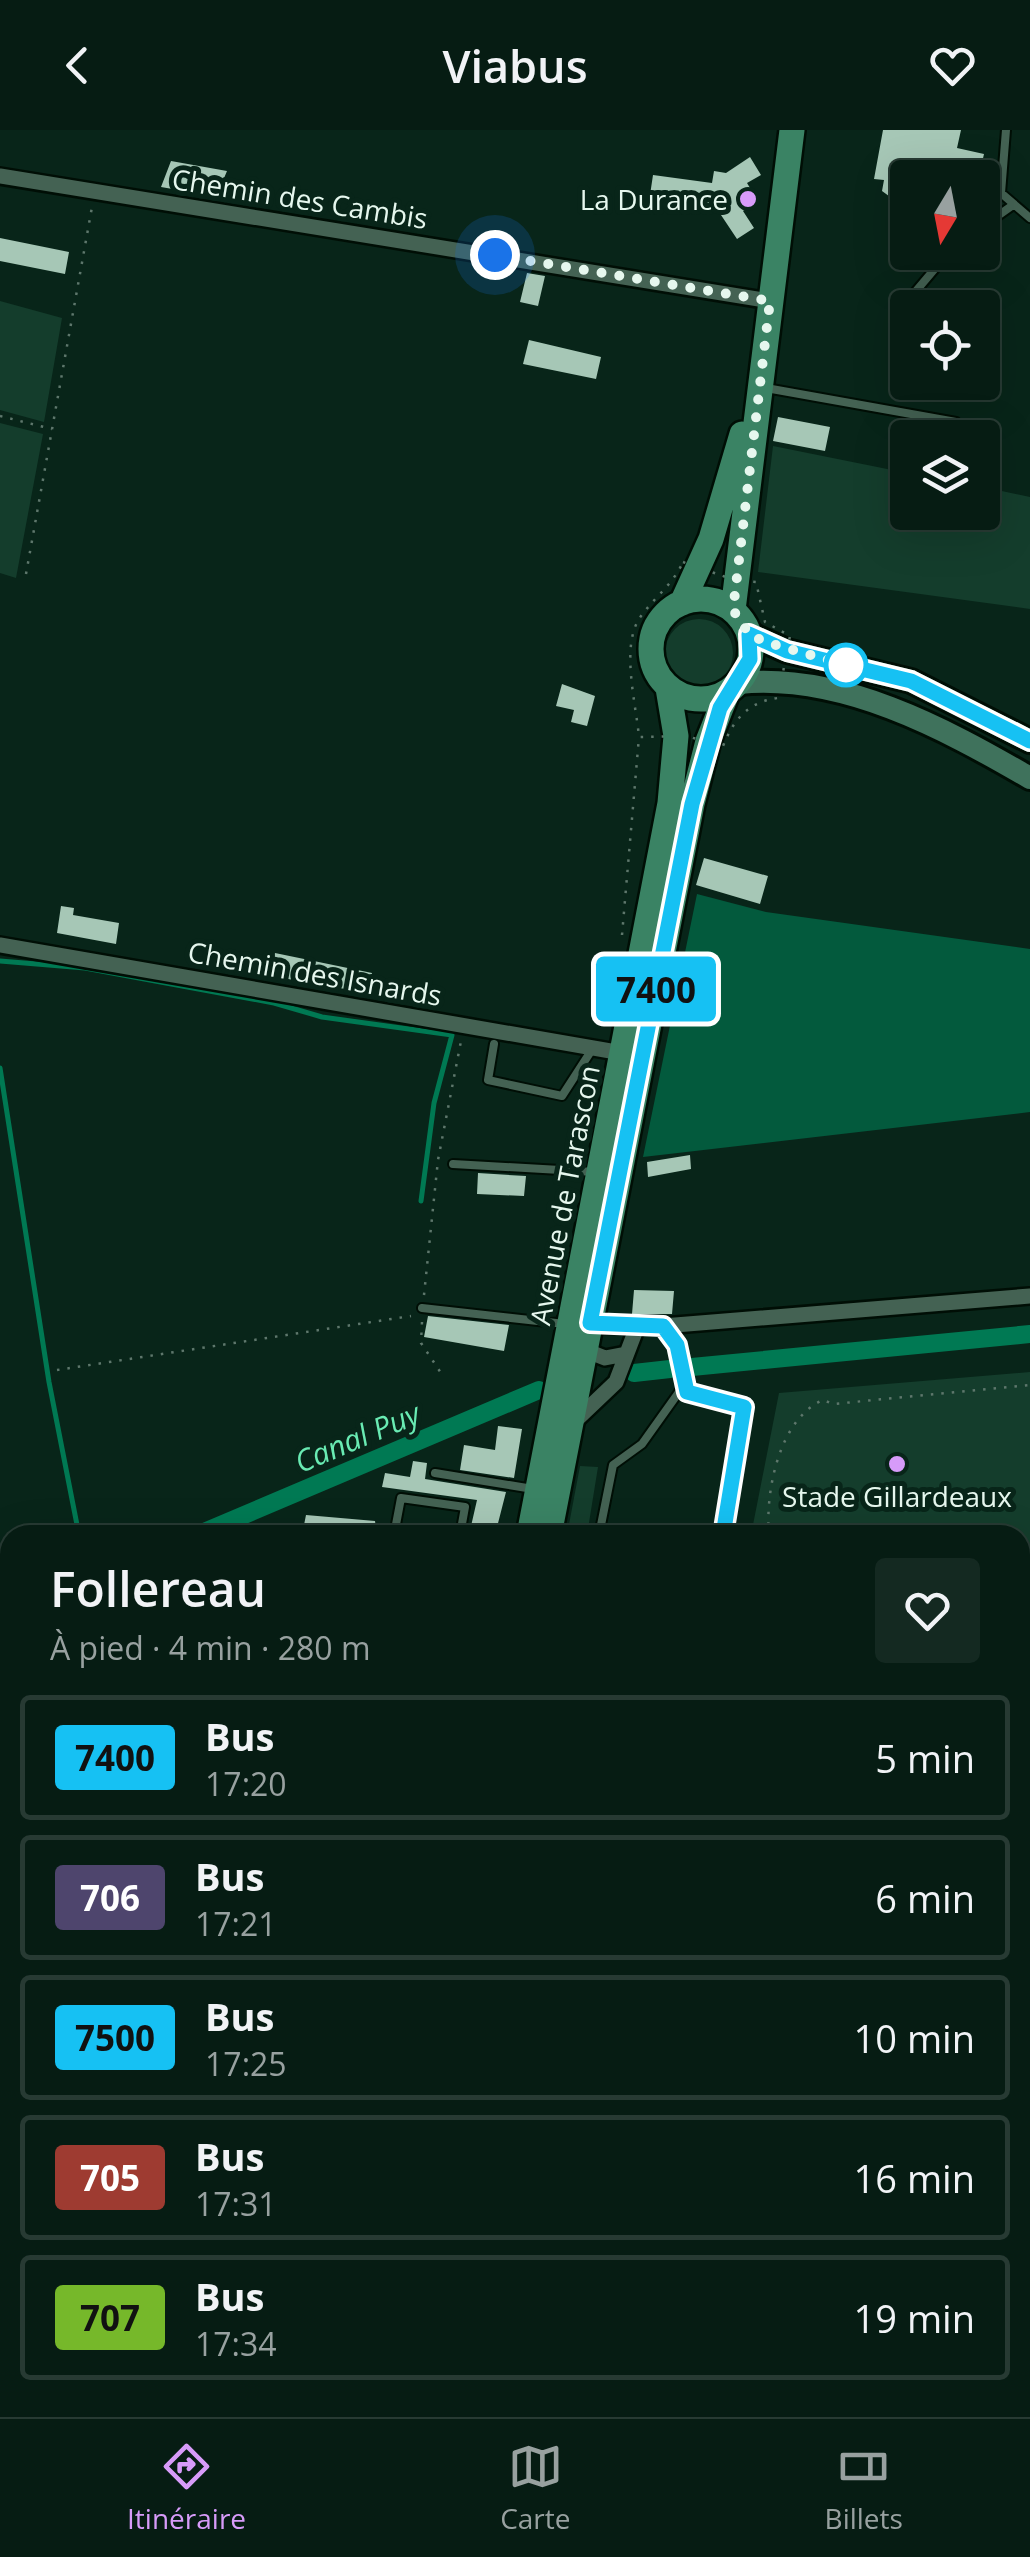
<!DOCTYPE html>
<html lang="fr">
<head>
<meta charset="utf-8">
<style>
  :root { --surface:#061c13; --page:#142921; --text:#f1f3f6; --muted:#98a1a0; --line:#273a33; --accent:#d79bf9 }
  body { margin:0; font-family:"Open Sans",sans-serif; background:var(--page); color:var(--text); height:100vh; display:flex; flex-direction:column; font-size:38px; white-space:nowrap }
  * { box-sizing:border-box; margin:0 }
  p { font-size:32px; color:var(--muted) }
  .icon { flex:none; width:55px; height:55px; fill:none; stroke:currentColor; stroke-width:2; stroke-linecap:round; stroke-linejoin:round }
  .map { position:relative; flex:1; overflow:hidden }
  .sheet { position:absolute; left:0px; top:1395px; width:1030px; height:892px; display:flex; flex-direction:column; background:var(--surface); border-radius:30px 30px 0 0; box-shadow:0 10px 40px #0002,0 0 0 2px var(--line) }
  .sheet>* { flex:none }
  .badge { padding:0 20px; border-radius:8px; font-size:35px; line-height:65px }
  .needle { width:65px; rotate:190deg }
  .tools { position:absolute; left:890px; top:30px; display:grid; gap:20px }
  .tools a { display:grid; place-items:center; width:110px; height:110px; border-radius:10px; background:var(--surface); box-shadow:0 10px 40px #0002,0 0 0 2px var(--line); font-size:50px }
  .you { position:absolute; width:50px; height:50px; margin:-25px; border:8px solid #fff; border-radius:50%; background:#1a73e8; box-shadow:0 0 0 15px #1a73e833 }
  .map>.badge { position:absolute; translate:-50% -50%; box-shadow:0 0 0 5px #fff }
  .round { display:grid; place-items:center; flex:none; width:105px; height:105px; border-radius:10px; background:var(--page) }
  .summary { display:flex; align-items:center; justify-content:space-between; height:170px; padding:0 50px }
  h1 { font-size:48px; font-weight:600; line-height:75px }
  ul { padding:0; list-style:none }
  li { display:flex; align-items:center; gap:30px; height:125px; margin:0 20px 15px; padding:0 30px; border:5px solid var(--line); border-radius:10px }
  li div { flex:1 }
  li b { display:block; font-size:38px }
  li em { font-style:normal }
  li .badge { min-width:110px; font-weight:700; text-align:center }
  header { display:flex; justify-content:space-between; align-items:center; height:130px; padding:0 50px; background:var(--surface); font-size:45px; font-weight:600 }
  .dock { display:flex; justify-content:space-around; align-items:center; height:140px; border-top:2px solid var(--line); background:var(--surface); font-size:28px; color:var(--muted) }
  .dock a { display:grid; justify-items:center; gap:5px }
  .dock .current { color:var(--accent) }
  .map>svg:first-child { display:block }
  .built { fill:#0a3021 }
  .green { fill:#143d2c }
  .forest { fill:#035a3d }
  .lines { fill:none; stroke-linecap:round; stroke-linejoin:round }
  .stream { stroke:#007953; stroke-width:5 }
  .canal { stroke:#007953; stroke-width:18 }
  .building { fill:#a6c7b6 }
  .lane-casing { stroke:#000e05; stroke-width:12 }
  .street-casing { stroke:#000e05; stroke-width:20 }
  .secondary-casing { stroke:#000e05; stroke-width:28 }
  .primary-casing { stroke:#000e05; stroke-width:30 }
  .path { stroke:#5e776c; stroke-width:2.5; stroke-dasharray:2.5 8; stroke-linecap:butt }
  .lane { stroke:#446253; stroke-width:8 }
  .street { stroke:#446253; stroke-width:15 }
  .secondary { stroke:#3f725c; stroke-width:22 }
  .primary { stroke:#3a8364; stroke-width:25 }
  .line-casing { stroke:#fff; stroke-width:22 }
  .line { stroke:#16c1f3; stroke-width:15 }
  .walk { stroke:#e6f7ee; stroke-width:10; stroke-dasharray:0 18 }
  .poi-dot { fill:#d79bf9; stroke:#082519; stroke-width:4 }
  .stop-dot { fill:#fff; stroke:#16c1f3; stroke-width:5 }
  .labels { text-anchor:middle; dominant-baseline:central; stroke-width:10; stroke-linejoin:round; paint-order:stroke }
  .street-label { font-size:28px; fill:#e6f7ee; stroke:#082519 }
  .poi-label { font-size:28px; fill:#e6f7ee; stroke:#082519; text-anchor:end }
  .water-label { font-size:30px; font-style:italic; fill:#69ebb3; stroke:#082519 }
</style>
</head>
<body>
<header><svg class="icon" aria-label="back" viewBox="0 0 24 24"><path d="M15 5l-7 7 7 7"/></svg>Viabus<svg class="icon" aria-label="heart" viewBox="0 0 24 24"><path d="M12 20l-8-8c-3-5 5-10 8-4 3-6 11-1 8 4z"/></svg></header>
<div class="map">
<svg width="1030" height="2287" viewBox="0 0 1030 2287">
  <rect width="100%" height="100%" fill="#082519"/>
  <path class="built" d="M1020 1578 1030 1581V2255L1020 2253Z"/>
  <path class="green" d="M0 171 62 188 44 292 0 280Z
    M0 293 43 304 16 448 0 443Z
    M773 316 907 343 908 382H982L983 357 1030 367V479L758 442Z
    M665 523a34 34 0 1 1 68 0a34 34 0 1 1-68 0Z
    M1030 1242V1561L1020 1562V1405H751L779 1263Z
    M580 1336 598 1337 587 1405H567Z
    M414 2278H611L609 2287H418Z"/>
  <path class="forest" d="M697 764 766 782 1030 819V982L643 1027Z"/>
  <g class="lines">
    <path class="stream" d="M0 831 85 838 274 873 322 887 452 905 434 973 421 1071
      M0 938 49 1252 79 1405"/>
    <path class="canal" d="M692 1237 1030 1204
      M634 1243 670 1239
      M197 1405 539 1260
      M0 1489 10 1484"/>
  </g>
  <path class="building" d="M883 0H961L957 18 984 24 979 46 953 41 952 48H908V80L882 61 884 50 874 49Z
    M750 27 761 45 747 53 758 71 743 81 754 98 737 109 719 82 708 80 709 73 650 65 653 45 712 53 714 41 726 43Z
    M171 31 227 41 222 53H216L213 66 161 57Z
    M0 108 69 122 65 144 0 131Z
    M527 143 545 146 538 176 520 172Z
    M529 210 601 227 596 249 523 234Z
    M778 287 830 297 825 321 773 311Z
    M562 554 595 566 587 596 571 592 574 580 556 576Z
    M704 728 768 746 760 774 696 755Z
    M61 776 74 778 73 785 119 793 116 814 57 803Z
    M275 823 372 843 371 849 393 853 391 867 271 846Z
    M690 1025 691 1039 648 1047 647 1032Z
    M478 1043 526 1046 524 1066 477 1064Z
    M634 1160 674 1161 672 1184H632Z
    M428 1186 509 1195 504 1221 424 1207Z
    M498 1296 522 1299 514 1348 460 1340 464 1315 495 1320Z
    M413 1331 427 1333 425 1349 506 1362 495 1405H469L477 1370 382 1357 385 1343 410 1347Z
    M306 1385 375 1391 377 1405H302Z"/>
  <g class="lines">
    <g class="lane-casing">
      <path id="lane" d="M1006 0 1001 63 1030 88
        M982 97 1013 75
        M905 174 949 122
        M766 258 956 292
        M494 914 488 950 562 966 593 918
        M453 1034 595 1042
        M422 1178 565 1194
        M684 1255 693 1265 737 1272 745 1283 723 1405
        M435 1343 533 1359
        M394 1405 401 1368 465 1377 460 1405
        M599 1405 613 1335 642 1314 684 1255 677 1215 666 1199
        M0 1538 10 1540
        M1020 1569 1030 1568
        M1020 1630 1030 1625
        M1020 1657 1030 1655
        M1020 1864 1030 1867
        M1020 1902 1030 1904
        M0 1916 10 1871
        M0 1945 10 1947
        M0 1981 10 1983
        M1020 2200 1030 2191
        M733 2278 791 2287
        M882 2278 908 2282
        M852 2287 874 2278"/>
    </g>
    <g class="street-casing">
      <path id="street" d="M0 46 770 171
        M0 815 622 923
        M586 1195 663 1196 1030 1166
        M582 1219 605 1228 626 1224
        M575 1291 616 1252 637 1197
        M0 1730 10 1732
        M0 2135 9 2086
        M0 2244H10
        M1020 2258 1030 2260
        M149 2278V2287
        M401 2278 406 2287"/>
    </g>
    <g class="secondary-casing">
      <path id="secondary" d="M749 504 787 521 911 551 1030 611
        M739 553C842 543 944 598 1030 648"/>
    </g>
    <g class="primary-casing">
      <path id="primary" d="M651 519a50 50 0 1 1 100 0a50 50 0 1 1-100 0Z
        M682 473 711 409 742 304
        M733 480 792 0
        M529 1405 670 673 676 606 668 558
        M549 1405 692 674 708 611 727 563
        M350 2287 353 2278
        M370 2287 372 2278"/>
    </g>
    <path class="path" d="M0 286 52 299
      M683 432 737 451 756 452 765 492 790 506 778 568C748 572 734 589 723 616L686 606 639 607C636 574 621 518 639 489 653 468 672 456 683 432Z
      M26 444 92 77
      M622 805 639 607
      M424 1165 438 1030 461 911
      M422 1192 421 1213 443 1246
      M57 1240 411 1186
      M769 1405C765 1362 779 1289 823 1270L833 1274 1030 1255
      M1020 1525 1030 1524
      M1020 1543 1030 1542"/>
    <use href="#lane" class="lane"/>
    <use href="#street" class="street"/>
    <use href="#secondary" class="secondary"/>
    <use href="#primary" class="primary"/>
  </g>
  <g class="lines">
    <g class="line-casing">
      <path id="line" d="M723 1405 744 1277 687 1262 677 1215 663 1196 590 1193 692 674 720 578 750 529 749 504 787 521 911 551 1030 611"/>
    </g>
    <use href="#line" class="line"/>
    <path class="walk" d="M495 125 770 171 733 480 749 504 765 512 846 535"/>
  </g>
  <g class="poi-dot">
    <circle cx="748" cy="69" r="10"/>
    <circle cx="897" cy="1334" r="10"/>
  </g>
  <circle class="stop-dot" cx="846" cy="535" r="20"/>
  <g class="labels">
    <g class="street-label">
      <text transform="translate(300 68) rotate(9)">Chemin des Cambis</text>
      <text transform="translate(315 843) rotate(10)">Chemin des Isnards</text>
      <text transform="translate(564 1065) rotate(-79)">Avenue de Tarascon</text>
    </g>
    <g class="poi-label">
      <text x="728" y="69">La Durance</text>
      <text x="897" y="1366" text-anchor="middle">Stade Gillardeaux</text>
    </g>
    <g class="water-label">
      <text transform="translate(357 1307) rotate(-23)">Canal Puy</text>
    </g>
  </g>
</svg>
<div class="tools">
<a><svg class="needle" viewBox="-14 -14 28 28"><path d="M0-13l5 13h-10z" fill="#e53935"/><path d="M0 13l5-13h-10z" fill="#98a1a0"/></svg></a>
<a><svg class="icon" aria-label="locate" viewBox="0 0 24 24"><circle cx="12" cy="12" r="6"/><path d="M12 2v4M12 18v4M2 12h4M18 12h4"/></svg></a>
<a><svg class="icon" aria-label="layers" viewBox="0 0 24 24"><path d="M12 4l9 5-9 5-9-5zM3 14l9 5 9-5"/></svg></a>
</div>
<div class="you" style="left:495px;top:125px"></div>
<b class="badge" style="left:656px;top:859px;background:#16c1f3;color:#111">7400</b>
<section class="sheet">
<div class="summary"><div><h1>Follereau</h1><p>À pied · 4 min · 280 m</p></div><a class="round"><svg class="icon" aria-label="heart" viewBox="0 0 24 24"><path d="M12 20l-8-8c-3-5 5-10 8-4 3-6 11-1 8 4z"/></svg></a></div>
<ul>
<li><span class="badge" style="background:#16c1f3;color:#111">7400</span><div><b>Bus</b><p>17:20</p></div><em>5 min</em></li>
<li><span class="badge" style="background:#4e456d;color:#fff">706</span><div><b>Bus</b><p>17:21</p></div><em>6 min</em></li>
<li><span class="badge" style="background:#16c1f3;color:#111">7500</span><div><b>Bus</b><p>17:25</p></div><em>10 min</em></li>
<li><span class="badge" style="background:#9e3b31;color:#fff">705</span><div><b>Bus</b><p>17:31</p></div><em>16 min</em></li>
<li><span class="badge" style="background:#76b82a;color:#111">707</span><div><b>Bus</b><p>17:34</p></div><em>19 min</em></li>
</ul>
</section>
</div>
<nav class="dock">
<a class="current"><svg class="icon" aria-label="directions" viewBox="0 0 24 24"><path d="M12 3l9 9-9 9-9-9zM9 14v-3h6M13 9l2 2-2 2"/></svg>Itinéraire</a>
<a><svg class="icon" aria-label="map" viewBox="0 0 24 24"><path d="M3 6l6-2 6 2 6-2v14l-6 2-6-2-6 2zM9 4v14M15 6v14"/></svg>Carte</a>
<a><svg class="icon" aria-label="tickets" viewBox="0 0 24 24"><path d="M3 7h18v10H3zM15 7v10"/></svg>Billets</a>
</nav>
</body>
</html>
